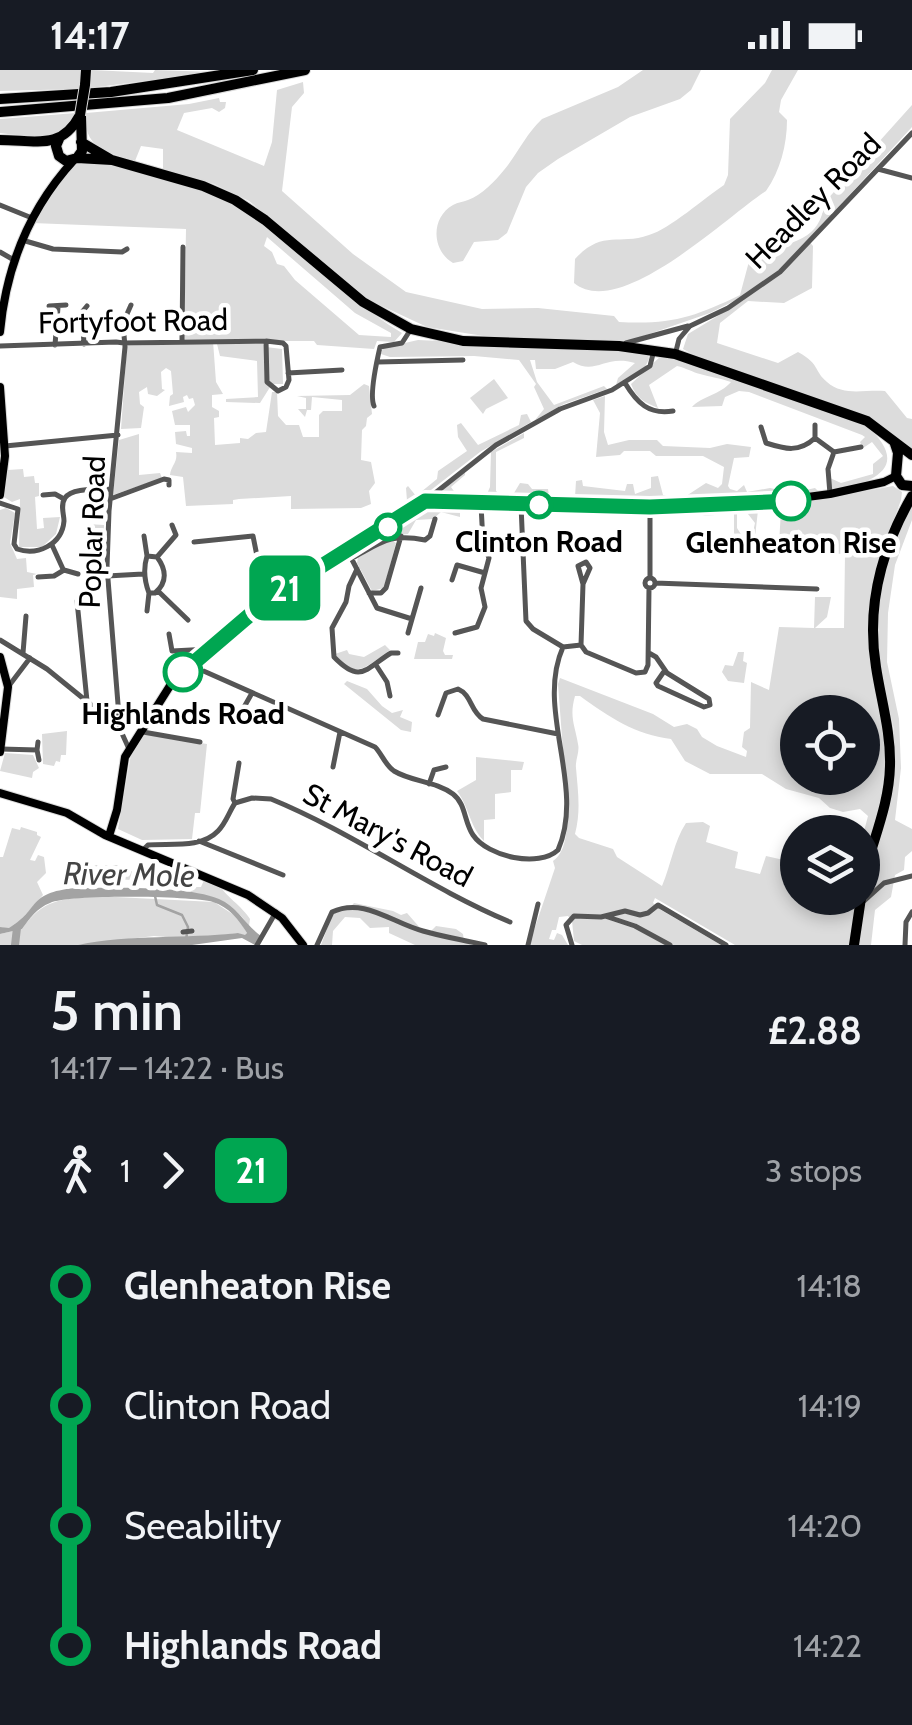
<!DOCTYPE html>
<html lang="en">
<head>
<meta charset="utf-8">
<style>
  :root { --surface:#171b24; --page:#242831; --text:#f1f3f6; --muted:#9ea1a6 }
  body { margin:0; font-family:Cabin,sans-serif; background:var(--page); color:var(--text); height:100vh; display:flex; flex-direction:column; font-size:38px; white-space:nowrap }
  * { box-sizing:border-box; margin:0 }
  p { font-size:32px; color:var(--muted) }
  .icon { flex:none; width:55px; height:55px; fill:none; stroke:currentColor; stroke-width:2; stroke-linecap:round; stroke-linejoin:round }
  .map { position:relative; height:875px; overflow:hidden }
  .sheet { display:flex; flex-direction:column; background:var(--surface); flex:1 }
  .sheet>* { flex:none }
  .badge { padding:0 20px; border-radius:15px; font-size:35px; line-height:65px }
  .buttons { position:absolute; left:780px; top:625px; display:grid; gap:20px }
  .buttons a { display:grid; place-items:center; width:100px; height:100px; border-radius:50%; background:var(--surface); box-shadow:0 5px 15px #0003; font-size:50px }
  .map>.badge { position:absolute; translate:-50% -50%; box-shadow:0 0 0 5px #fff }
  .legs { display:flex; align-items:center; gap:15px; height:110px; padding:0 50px; font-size:32px }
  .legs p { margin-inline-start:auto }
  .overview { display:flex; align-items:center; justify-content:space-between; height:170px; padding:0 50px }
  h1 { font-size:55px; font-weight:600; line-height:75px }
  ul { padding:0 50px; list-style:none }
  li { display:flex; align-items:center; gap:35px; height:120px; font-size:38px }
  li i { display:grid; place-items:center; width:15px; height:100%; margin:0 12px; background:currentColor }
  li i::after { content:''; width:25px; height:25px; margin:-12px; border:8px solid; border-radius:50%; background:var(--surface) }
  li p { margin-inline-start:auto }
  li:first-child i { background:linear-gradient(#0000 50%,currentColor 0) }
  li:last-child i { background:linear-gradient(currentColor 50%,#0000 0) }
  .status { display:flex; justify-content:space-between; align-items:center; height:70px; padding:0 50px; background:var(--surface); direction:ltr }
  .status svg { height:28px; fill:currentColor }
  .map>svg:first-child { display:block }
  .green { fill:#dcdcdc; fill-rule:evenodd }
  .water { fill:#a3a3a3 }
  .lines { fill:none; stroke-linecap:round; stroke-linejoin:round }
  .stream { stroke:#a3a3a3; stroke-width:2.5 }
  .river { stroke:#a3a3a3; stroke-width:8 }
  .major-casing { stroke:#dbdbdb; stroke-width:10 }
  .highway-casing { stroke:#dbdbdb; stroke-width:12 }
  .minor { stroke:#555; stroke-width:5 }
  .major { stroke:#000; stroke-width:8 }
  .highway { stroke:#000; stroke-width:10 }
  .highway-bridge-casing { stroke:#dbdbdb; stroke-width:12; stroke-linecap:butt }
  .highway-bridge { stroke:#000; stroke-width:10 }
  .line-1-casing { stroke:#fff; stroke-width:22 }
  .line-1 { stroke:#00a651; stroke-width:15 }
  .stop-1-dot { fill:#fff; stroke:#00a651; stroke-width:5 }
  .labels { text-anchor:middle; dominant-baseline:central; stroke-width:9; stroke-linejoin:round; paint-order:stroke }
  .street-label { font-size:30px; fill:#000; stroke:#fff }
  .stop-label { font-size:30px; font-weight:bold; fill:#000; stroke:#fff }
  .water-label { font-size:32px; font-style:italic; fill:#444; stroke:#fff }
</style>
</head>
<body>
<div class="status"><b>14:17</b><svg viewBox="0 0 49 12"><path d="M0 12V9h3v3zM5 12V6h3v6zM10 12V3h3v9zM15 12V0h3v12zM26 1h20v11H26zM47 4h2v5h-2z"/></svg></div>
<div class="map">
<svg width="912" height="875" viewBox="0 0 912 875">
  <rect width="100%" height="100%" fill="#fff"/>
  <path class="green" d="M0 0H81L80 19 0 21Z
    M92 0 153 3 155 0 214 2 90 18Z
    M643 0H701L691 20 680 29 630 47 558 89 538 103 526 117 507 163 498 170 474 172 463 191 453 193C432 181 430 148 453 135 458 132 463 132 468 130 482 125 495 111 504 100 518 83 526 64 542 49L618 17Z
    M772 0H798L781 30 779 42 787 50C787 75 780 101 766 121 727 146 620 251 574 213L575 189C603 159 617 176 649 165 670 159 704 128 724 115L728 105 730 49 765 13Z
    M303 12 304 23 292 37 282 121 353 184 406 222 482 239 538 238 614 246 619 252C670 255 695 247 740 225L751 184C783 174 821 174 824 133L912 35V57L808 170 813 176 812 218 784 233 748 231 720 253 717 273 778 293 798 282C821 295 813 300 827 312 844 327 865 319 885 321L907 348 912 349V380L868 348 699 288 683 279 688 264 744 230 742 227 710 243 629 271 490 267 427 257 369 230 249 131 214 114 163 99V79L141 76 135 91C107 83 82 77 86 43L189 34 219 28 220 32H226L225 38 219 42 212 38 184 43 177 60 264 96 272 72 277 20Z
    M76 43C64 74 26 66 0 63V49Z
    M80 92C107 93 130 100 156 107 183 115 211 121 236 135 296 170 341 227 402 263L394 272 377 271 374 279 317 275 314 271H213L216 312 223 324 212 325V337L219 341V347L214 348 215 375 240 373V368L248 369 256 363 266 362 272 322H277L278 346 286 355H299L303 367H319V345L323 341H342V330L312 327 311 340H307L305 347 298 339H306V328L297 326 350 325 364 314 369 316 372 344 367 348 366 356 362 360 361 390 371 392 375 413 369 421 371 434 361 438 291 439V426L239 429 233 430V434L186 436 183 407 170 405C171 395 178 393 176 382L192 383V378L176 374 175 362 186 361 187 366H190V355H175L172 341 186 337 188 342 195 335 193 328 189 329 187 325 183 327 184 332 169 336 170 326 173 324 171 301 166 298 161 302 162 319 165 320 157 326 148 324 147 317 139 322 140 334 144 337 141 358 121 359 127 276 184 274 186 159 32 153 68 99ZM267 167 355 243 391 263V267L359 265 295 210 284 196 277 194 272 182 264 176Z
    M418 270 634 280 648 284 649 289 645 297 616 315 618 308 635 293C604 284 596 306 573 292L555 299H536L535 290H530L537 312 554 335 604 316 607 319 564 334 535 350 544 339 534 317 536 314 519 290 474 286 390 287 381 284 383 278Z
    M217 274H263L266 277 282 279 283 314H272L260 333 226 332V329L258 327 257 291 220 286Z
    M662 285 864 353C912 396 878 411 832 422L830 408 841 413 873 404V394L883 386 872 372 863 378 860 372 865 367 862 365 749 322 739 321 725 327 722 336 692 337C702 326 720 325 731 312 720 308 710 307 700 304 692 302 686 298 677 296L649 315 658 338C645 333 636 328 631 314Z
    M494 309 508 328 486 339 483 344 470 328Z
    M605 326 604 362 608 375 629 370H657L663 376 710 378 727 374 751 377 749 387 734 388 728 416 730 419 737 421 744 415 747 422 770 418 788 422 797 417 806 420 815 418 819 422C735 436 650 433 565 432L566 428 575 427 576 411 582 410 583 416 625 421 627 414H633L635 424 651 418V407L658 406 663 425 680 430 706 413 718 418 722 414 724 397 703 386H656L650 381H624L620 385 596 387 600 343 593 330Z
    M527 344 531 352 480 382 382 458 380 452 407 431 406 418 408 416 416 426 437 409 438 401 467 381 458 367 457 355 461 353 478 375 519 355 521 345Z
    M524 363V368L496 382V421L505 429 518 427 519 423H514L520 413 528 414 532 419H548L550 432 430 429 465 402V405L451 417 458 427 487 424 490 417 491 382Z
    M139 364V405L160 403 162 408 113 425 119 370Z
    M23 399 24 407 34 406 35 413H39V426L35 427 37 459 44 458 43 448 60 447 56 464 42 477H19L20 429 12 432 4 427 8 400Z
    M893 416 902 422 901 430C885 476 868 512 868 563 867 594 878 623 883 654 890 704 877 749 863 797V765L868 746 860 739 843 742 830 738 819 728 786 719 762 704H710L685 691 671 669C636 665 609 647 580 626H575C569 647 575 655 578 674 580 682 575 690 576 698 578 722 581 741 575 764L579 768 613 779 617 787 662 816C671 795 674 771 686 753L703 752 710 756 706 772 738 782 735 798 760 804 766 786 797 793 798 828H857L850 875H735L655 828 653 833 661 840 721 875H582L574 871 572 851 568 846 559 847 556 860H552L549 869 554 870 557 863 562 865 568 875H529L555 798 553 791C566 782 566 763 568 748L558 614 560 608 653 644 674 657 687 654 697 659 702 667 717 676 746 687 747 681 742 677 744 662 750 658 751 612 769 620 779 557 814 558 815 527H831L827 547 815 558H844L845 484 782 481 779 474 781 440H758L753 485 746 480 740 483 733 481 731 476 708 477 730 471 734 467V443L705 446 696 443V437L822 429ZM737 442 748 444 755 453 751 471 744 469 737 458ZM798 642H862V708H798Z
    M912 434V450L895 495 888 543 887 592 899 649 901 698 895 750 912 759V781L905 787 904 800 895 805 891 827 875 840 871 875H858L868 800 894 696V660L878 584 877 536 892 474Z
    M425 437H460V447L441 442 433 449 416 450 408 464 388 466 354 485 351 482Z
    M6 438 15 443 10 473 17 489 26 488 27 502 37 504 33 505 34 517 17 519V529L0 527V440Z
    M87 454 104 455 103 493 85 495Z
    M390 469 396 473 384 518 372 521 357 493 358 487Z
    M435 563 446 568 443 581 445 585H453L452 589H414L418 572H425L428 564 434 566Z
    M385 575 390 580C370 593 355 614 335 584L347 580 349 584 364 587Z
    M738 582H744L743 591 747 593 744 613 728 611 722 602 725 595 733 596Z
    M347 611 367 619 382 636 392 643 403 640 400 647 412 652 411 662 401 660 344 614Z
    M67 661 66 685H61L60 692 56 691 54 696 43 694 42 664Z
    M142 664 207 674 200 743H195L192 769 142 770 118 759 131 684Z
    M5 683 33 685 39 698 33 702 32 708 0 701Z
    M476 687 524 692 522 700H511V722L495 724V749L484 750V771C470 757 469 737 457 721L476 710Z
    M21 757 37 762V765L41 767 30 790 35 791 38 785 44 787 46 803 37 812 43 825 19 852 9 859 0 857V787H3L12 758 20 760Z
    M96 795H118L120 801H132L131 810 100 808 98 805 84 809 83 799Z
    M205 808 220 815C223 824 243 837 250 849L249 856C234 833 215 828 190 824L192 817H201Z
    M96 826 214 832 237 847 247 863 245 866 238 863 188 869 154 866 78 875H0V864L22 859C44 828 60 830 96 826Z
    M354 833 393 841 401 845 407 843 421 859 431 861 436 856 456 859 463 864 464 871 481 875H415L389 863V857L370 858 360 848 345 847 333 861 332 875H321L333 843 348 840Z"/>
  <path class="water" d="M75 818C112 818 185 815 219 829 238 837 245 855 261 866L255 875 242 868 192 875H78C131 864 185 869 238 863L245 865 247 863C239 850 229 837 213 832 192 826 70 824 50 833 37 838 30 848 22 859L0 864V857L9 858C41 839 26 823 75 818Z"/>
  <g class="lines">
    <path class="stream" d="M155 826 157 835 182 845 188 857 186 870"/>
    <path class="river" d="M15 875 17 858"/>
    <g class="major-casing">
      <path id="major" d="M0 262C6 197 29 139 74 90
        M0 317 5 386 0 425
        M0 587 8 617 0 682
        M0 723 67 743 105 765 248 825 282 848 303 875
        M109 766 117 740 125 687 173 611 272 526 425 431 650 437 747 435 830 424 884 412 896 406"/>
    </g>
    <g class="highway-casing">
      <path id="highway" d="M85 15 86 0
        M0 29 111 22 253 0
        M0 42 168 28 305 0
        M59 69 56 76 59 86 66 91 77 88 82 81 81 46
        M0 70C35 70 61 81 80 45
        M81 72 110 89
        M77 88 112 90 203 116 235 130 265 150 363 232 411 259 463 271 619 276 675 284 867 351 912 385
        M895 374 898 383 896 406 902 415 912 416
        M862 816C870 775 889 739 890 696 891 662 881 630 876 597 866 536 882 478 912 426
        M854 875 861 828"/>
    </g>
    <path class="minor" d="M878 99 912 108
      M0 135 32 148
      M22 170 53 179 122 182 127 179
      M0 182 14 190
      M49 236 66 235
      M182 272 183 177
      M626 273 688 256
      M84 274 82 242 87 236
      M55 275 58 237
      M0 276 116 272 124 273 266 271 283 273 286 276 289 310 286 317 278 321 267 312 266 271
      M676 281 679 269 690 256 728 238 780 202 912 63
      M378 292 463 290
      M288 303 342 300
      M625 313C637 333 649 345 673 341
      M374 336C369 325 377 290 380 277L402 273 411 259
      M815 355V368L834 382 828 399 830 424
      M761 357 766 373C785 379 799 383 815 368
      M5 376 118 365
      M834 382 861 377
      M43 425 55 424 64 429
      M110 429 164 409 169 410V415
      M425 431 496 375 560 339 612 320 650 296 654 280
      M0 433 18 439 14 474 17 479C37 486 62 475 64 451 64 444 60 435 65 428 72 417 99 420 111 419
      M521 435 526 551 533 559 563 577
      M650 437V508
      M144 466 147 486
      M194 472 253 466 259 496 281 520
      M52 475 63 499
      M347 480 377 538 412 549 408 563
      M147 486 157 487C166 499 168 512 155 523H149C144 510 143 499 147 486Z
      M157 487 176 465 172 455
      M352 488C382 472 391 463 425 470L430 466 435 449
      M586 492 590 498 583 514 578 496Z
      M357 499 349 516 346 532 332 558 334 587C361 615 366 598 391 583H398
      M107 506 143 504
      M38 507 54 506 64 500 78 504
      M645 513a5 5 0 1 1 10 0a5 5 0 1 1-10 0Z
      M452 510 457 495 485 503
      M655 513 817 519
      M158 521 188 550
      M369 523H381L386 518 401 466
      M77 531 87 631
      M147 541 149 523
      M412 549 421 518
      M455 563 477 557 485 537 481 518 489 488 483 472 481 435
      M169 564 172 581 210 579
      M0 570 47 599 111 651 120 653
      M581 575 583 514
      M563 577 581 575 586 582 636 603 645 602 648 595 649 518
      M23 583 26 546
      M649 583 656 587 667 603 709 629 710 635 704 637 658 616 656 613 665 600
      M190 595 375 677C382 684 385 695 394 701 412 712 436 711 453 724 466 734 464 752 473 765 488 787 539 798 558 780 586 716 535 640 563 577
      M376 595 387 612 390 626
      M8 617 30 588
      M438 645 446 623 458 619C472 625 470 641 483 649L558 664
      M235 653 252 623
      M143 662 200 672
      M1 679 37 680 38 672
      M129 679 120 659 107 497 109 441 125 277 123 253 131 235
      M37 680 39 690
      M333 697 340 662
      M429 714 434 700 446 697
      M235 733 233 729 239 693
      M199 771 283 805
      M144 779 148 775C170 773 201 779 218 761 226 753 229 742 235 733L252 728 271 729C354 763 427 817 510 852
      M864 831 884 813 912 806
      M605 846 635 856 670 875
      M183 862 192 861
      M257 875 276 842
      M317 875 332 842C364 827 392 853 423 861 443 867 465 870 485 875
      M528 875 538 834
      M572 875 566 855 574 846 601 847 625 841 640 845 648 843 658 835 726 875
      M905 875 906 852 912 842"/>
    <use href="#major" class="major"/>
    <use href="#highway" class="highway"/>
    <g class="highway-bridge-casing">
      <path id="highway-bridge" d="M80 45 85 15"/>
    </g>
    <use href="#highway-bridge" class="highway-bridge"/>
  </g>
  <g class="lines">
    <g class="line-1-casing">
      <path id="line-1" d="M183 602 266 531 425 431 650 437 791 431"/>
    </g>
    <use href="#line-1" class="line-1"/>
  </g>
  <g class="stop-1-dot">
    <circle cx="791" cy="431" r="18"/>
    <circle cx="539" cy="435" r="12"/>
    <circle cx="388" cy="457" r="12"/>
    <circle cx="183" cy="602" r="18"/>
  </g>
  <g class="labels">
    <g class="street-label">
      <text transform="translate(813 131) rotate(-45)">Headley Road</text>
      <text transform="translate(133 251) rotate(-1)">Fortyfoot Road</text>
      <text transform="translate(92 462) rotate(-88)">Poplar Road</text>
      <text transform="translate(388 765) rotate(28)">St Mary's Road</text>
    </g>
    <g class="stop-label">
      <text x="539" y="471">Clinton Road</text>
      <text x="791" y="472">Glenheaton Rise</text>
      <text x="183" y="643">Highlands Road</text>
    </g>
    <g class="water-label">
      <text transform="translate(129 804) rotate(1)">River Mole</text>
    </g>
  </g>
</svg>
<div class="buttons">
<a><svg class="icon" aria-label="locate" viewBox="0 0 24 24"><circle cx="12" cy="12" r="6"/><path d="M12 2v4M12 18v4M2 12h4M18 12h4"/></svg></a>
<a><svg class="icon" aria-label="layers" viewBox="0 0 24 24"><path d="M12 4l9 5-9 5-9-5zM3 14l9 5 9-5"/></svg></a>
</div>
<b class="badge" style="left:285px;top:518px;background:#00a651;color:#fff">21</b>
</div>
<section class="sheet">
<div class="overview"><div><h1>5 min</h1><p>14:17 – 14:22 · Bus</p></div><b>£2.88</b></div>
<div class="legs"><svg class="icon" aria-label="walk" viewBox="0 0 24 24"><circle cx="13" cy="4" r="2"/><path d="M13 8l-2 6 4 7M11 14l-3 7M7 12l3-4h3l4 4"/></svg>1<svg class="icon" aria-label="forward" viewBox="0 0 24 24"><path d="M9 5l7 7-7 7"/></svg><b class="badge" style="background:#00a651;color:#fff">21</b><p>3 stops</p></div>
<ul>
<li><i style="color:#00a651"></i><b>Glenheaton Rise</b><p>14:18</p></li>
<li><i style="color:#00a651"></i><span>Clinton Road</span><p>14:19</p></li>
<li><i style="color:#00a651"></i><span>Seeability</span><p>14:20</p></li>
<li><i style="color:#00a651"></i><b>Highlands Road</b><p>14:22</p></li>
</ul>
</section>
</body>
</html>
